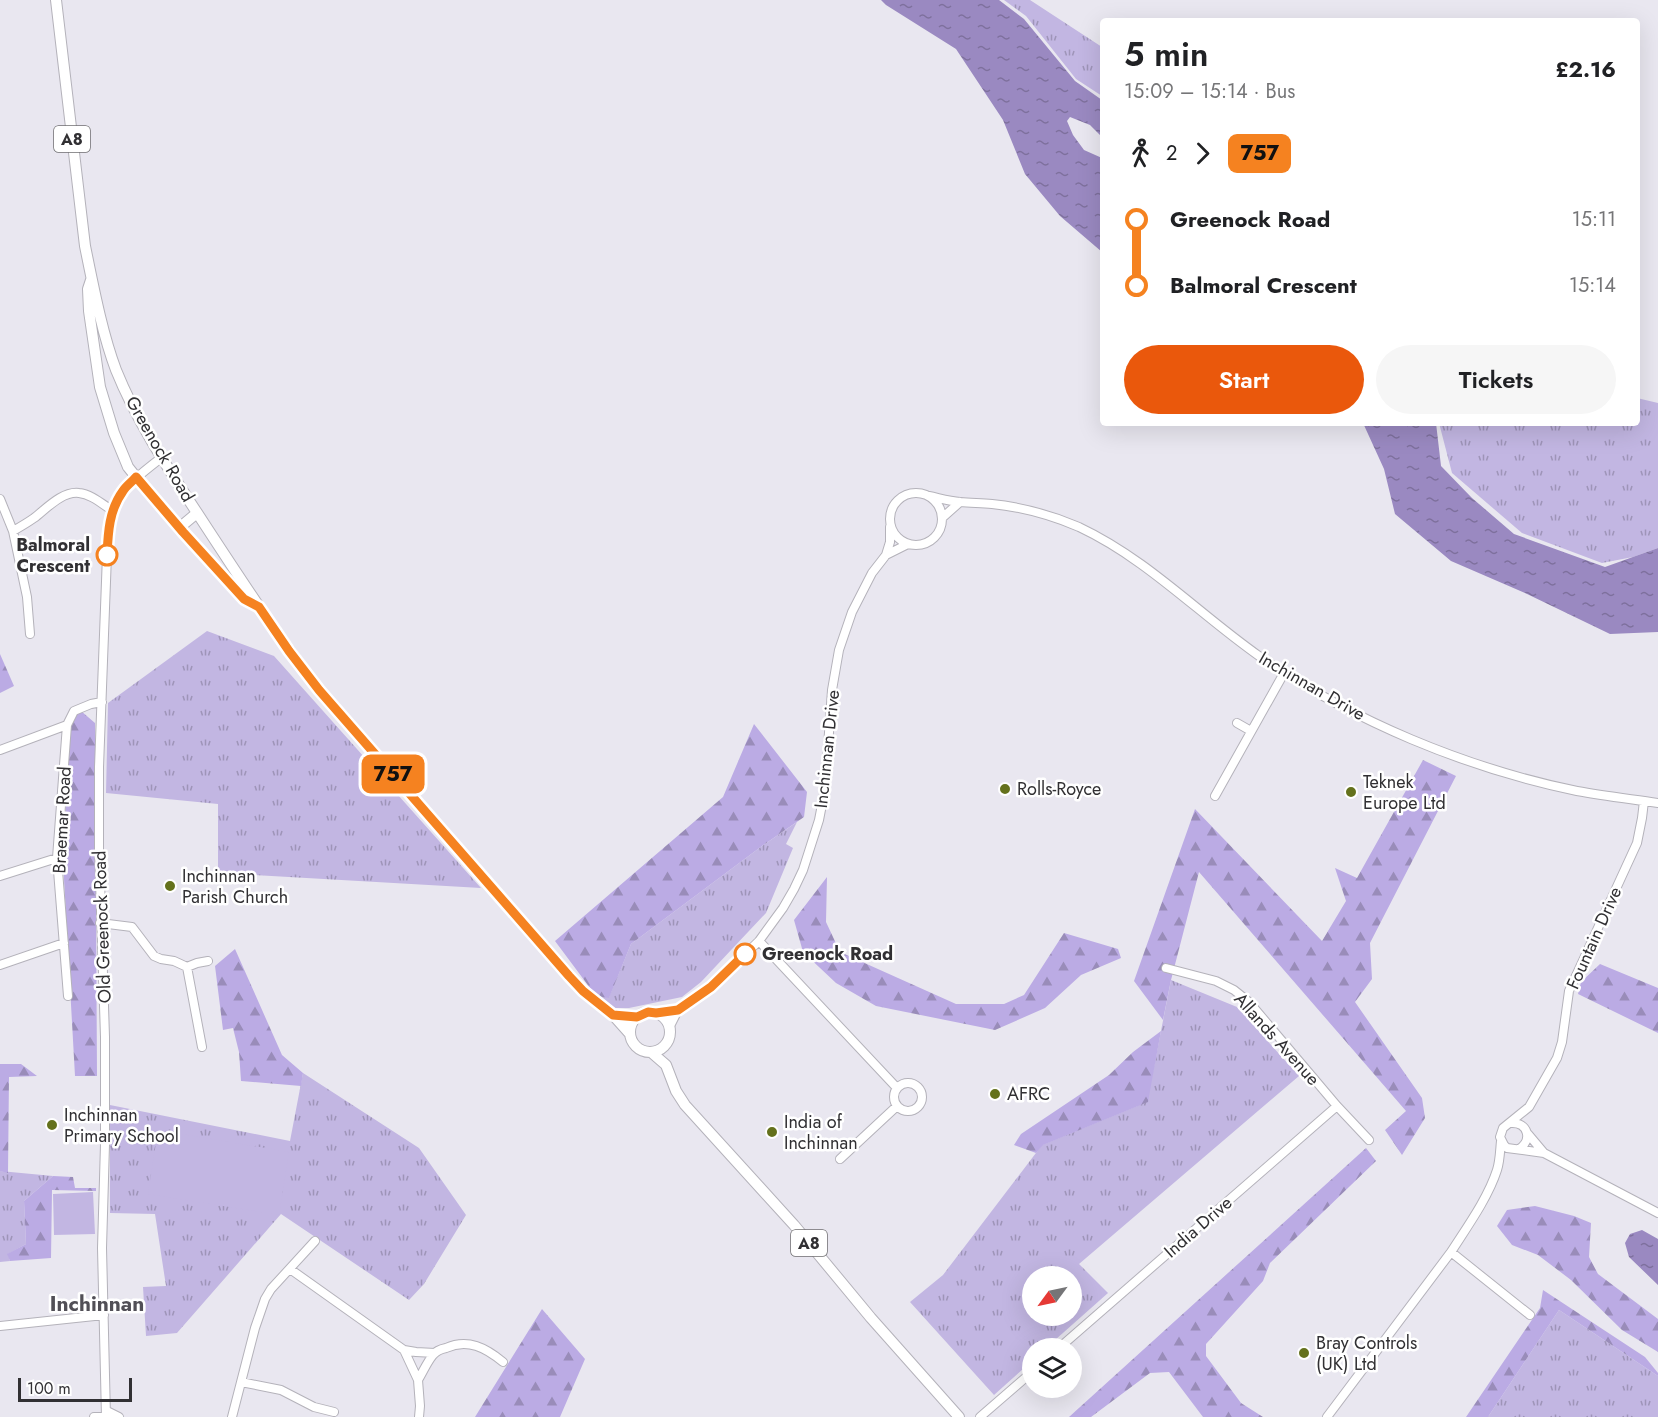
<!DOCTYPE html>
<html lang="en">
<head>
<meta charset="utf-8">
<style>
  :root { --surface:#fff; --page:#f6f6f6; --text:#202124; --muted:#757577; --accent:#ea580c }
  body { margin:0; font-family:Jost,sans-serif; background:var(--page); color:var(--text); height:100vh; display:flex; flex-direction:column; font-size:22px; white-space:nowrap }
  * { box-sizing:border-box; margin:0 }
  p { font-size:20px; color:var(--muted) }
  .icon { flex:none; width:33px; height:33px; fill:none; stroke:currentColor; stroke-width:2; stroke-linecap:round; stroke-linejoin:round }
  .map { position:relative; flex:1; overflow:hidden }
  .drawer { position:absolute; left:1100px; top:18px; width:540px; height:408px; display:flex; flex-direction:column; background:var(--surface); border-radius:6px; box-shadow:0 6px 24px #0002 }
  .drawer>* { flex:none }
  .badge { padding:0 12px; border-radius:9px; font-size:21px; line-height:39px }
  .needle { width:39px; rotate:237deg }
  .controls { position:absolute; left:1022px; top:1266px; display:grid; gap:12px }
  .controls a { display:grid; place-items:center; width:60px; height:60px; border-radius:50%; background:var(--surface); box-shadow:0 6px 24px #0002; font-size:30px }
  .scale { position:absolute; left:18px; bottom:15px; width:114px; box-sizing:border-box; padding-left:6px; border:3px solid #313033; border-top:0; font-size:16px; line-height:21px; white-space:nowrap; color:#313033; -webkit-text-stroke:4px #fff; paint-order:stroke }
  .map>.badge { position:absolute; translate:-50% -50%; box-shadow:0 0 0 3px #fff }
  .legs { display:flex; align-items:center; gap:9px; height:66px; padding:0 24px; font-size:20px }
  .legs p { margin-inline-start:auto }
  .overview { display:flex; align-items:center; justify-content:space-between; height:102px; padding:0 24px }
  h1 { font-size:33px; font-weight:600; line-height:45px }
  .cta { display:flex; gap:12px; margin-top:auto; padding:12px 24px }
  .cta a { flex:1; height:69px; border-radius:36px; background:var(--accent); color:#fff; font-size:24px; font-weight:600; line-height:69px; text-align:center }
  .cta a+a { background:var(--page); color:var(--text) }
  ul { padding:0 24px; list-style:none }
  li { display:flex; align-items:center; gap:21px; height:66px; font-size:22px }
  li i { display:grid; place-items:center; width:9px; height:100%; margin:0 8px; background:currentColor }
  li i::after { content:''; width:15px; height:15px; margin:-8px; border:4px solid; border-radius:50%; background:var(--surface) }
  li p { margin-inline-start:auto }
  li:first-child i { background:linear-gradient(#0000 50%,currentColor 0) }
  li:last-child i { background:linear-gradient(currentColor 50%,#0000 0) }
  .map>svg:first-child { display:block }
  .grass { fill:url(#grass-tufts); fill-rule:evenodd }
  .forest { fill:url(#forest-firs) }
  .pitch { fill:#c2b6e2 }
  .water { fill:url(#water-ripples) }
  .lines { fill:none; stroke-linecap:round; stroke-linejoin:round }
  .minor-casing { stroke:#b4b2ba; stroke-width:10 }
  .major-casing { stroke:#b4b2ba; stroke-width:12 }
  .minor { stroke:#fff; stroke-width:8 }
  .major { stroke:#fff; stroke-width:10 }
  .line-1-casing { stroke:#fff; stroke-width:14 }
  .line-1 { stroke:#f58220; stroke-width:9 }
  .stop-1-dot { fill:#fff; stroke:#f58220; stroke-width:3 }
  .poi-dot { fill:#64711c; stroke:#fff; stroke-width:2 }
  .labels { text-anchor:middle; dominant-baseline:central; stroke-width:5; stroke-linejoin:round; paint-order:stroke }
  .shield { fill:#fff; stroke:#6f6e70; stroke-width:1.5 }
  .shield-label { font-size:16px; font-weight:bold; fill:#313033 }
  .street-label { font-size:18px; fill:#313033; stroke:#fff }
  .stop-label { font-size:18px; font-weight:bold; fill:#313033; stroke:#fff; text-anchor:end }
  .poi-label { font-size:18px; fill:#313033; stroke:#fff; text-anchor:start }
  .quarter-label { font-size:21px; font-weight:bold; fill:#514f56; stroke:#fff }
</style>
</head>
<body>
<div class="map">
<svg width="1658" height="1417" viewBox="0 0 1658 1417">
  <defs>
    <pattern id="grass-tufts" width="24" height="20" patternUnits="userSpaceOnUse" patternTransform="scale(1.5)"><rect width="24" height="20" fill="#c2b6e2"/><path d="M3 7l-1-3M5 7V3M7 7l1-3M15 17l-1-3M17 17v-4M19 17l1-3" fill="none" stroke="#9e94b8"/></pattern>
    <pattern id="forest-firs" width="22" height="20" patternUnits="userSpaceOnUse" patternTransform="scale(1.5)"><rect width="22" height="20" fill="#bbabe4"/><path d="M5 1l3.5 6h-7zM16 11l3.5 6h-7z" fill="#998cb9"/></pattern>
    <pattern id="water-ripples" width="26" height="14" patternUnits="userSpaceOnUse" patternTransform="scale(1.5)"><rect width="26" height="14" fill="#9a89c1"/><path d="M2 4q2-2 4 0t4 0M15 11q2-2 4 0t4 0" fill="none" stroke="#7e709d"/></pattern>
  </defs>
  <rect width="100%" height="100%" fill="#e9e7f0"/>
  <path class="grass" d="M1004 0H1030L1102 47V96L1076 79 1026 16Z
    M1637 398 1658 403V548L1633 557 1602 563 1522 533 1452 473 1439 423H1636Z
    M207 631 274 656 481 888 218 873V804L106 793 108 703Z
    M797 822 786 844 793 848 766 913 701 982 682 997 629 1008H615L596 996 609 997 631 944 762 846Z
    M1171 980 1237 1007 1299 1076 1079 1264 1108 1293 1046 1348H1032V1361L994 1395 910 1302 943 1275 1042 1145 1147 1102ZM1032 1276H1071V1316H1032Z
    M303 1073 419 1148 466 1215 424 1284 409 1300 281 1214 177 1333 146 1336 143 1287 166 1286 155 1214 110 1213V1105L290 1141Z
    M0 1171 53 1176 24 1201 26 1244 8 1254 10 1261 0 1262Z
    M1559 1310 1658 1376V1417H1488Z"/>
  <path class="forest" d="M0 654 14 686 0 693Z
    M81 711 95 723 97 1076H75L63 861 69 729 75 716Z
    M754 724 807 792 804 817 762 846 631 944 609 998 596 996 555 941 723 797Z
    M1423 760 1456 776 1370 943 1372 979 1355 1002 1422 1098 1425 1118 1402 1155 1385 1130 1406 1111 1199 872 1171 980 1163 1020 1134 981 1195 809 1322 941 1346 901 1335 868 1357 878Z
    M827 877 826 922 840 952 956 1004H1004L1024 995 1064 933 1118 949 1121 958 1081 975 1045 1008 995 1030 876 1006 836 983 803 952 794 920Z
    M235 949 282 1055 303 1073 301 1086 241 1081 239 1052 233 1028 223 1030 215 966Z
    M1600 964 1658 988V1033L1578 994 1581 982Z
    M1161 1031 1148 1102 1043 1145 1036 1153 1014 1145 1021 1134 1109 1075 1133 1052Z
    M0 1064H21L37 1076 9 1077 8 1173 0 1171Z
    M1366 1148 1376 1161 1270 1263 1263 1281 1206 1344V1356L1241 1403 1263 1417H1203L1169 1372 1150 1373 1091 1417H1069Z
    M53 1176 73 1177 75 1188H96V1191L52 1190 51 1258 10 1261 7 1254 26 1244 24 1201Z
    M1535 1206 1574 1216 1591 1223 1589 1257 1598 1274 1658 1319V1352L1622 1330 1571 1280 1538 1255 1512 1245 1497 1226 1507 1210Z
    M1543 1290 1645 1357 1658 1373V1376L1559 1310 1488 1417H1466L1540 1308Z
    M542 1309 585 1359 560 1417H475Z"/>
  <path class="pitch" d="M158 1130 289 1152 279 1215 148 1194Z
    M93 1192 95 1234 54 1235 53 1194Z"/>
  <path class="water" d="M881 0H999L1024 19 1075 81 1102 100V137L1090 125 1070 117 1067 121 1073 135 1084 150 1102 158V252L1060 216 1025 174 1003 120 956 49 886 5Z
    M1363 423H1436L1441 466 1472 498 1514 534 1605 567 1658 548V632L1610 634 1525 593 1451 561 1395 514 1384 469Z
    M1642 1230 1658 1239V1285L1629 1257 1625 1243 1630 1234Z"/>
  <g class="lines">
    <g class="minor-casing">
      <path id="minor" d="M890 519a26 26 0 1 1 52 0a26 26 0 1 1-52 0Z
        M929 496C939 498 949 501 960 502 971 503 981 503 992 504 1021 507 1051 515 1079 527 1147 559 1198 613 1259 656 1352 721 1466 768 1577 791 1604 796 1631 799 1658 803
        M0 499 13 531 27 597 30 634
        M942 518 960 502
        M13 531C20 527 27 523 34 518 46 509 62 491 79 493 91 494 102 504 113 511
        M886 555 908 544
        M1237 723 1251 731
        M0 750 67 725
        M1215 796 1284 673
        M1644 801 1642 818 1637 843 1569 991 1562 1042 1557 1058 1529 1107 1503 1128 1500 1137 1504 1145 1507 1148 1544 1153 1658 1213
        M0 876 57 858
        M100 923 132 927 154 956 161 959 174 961 187 967 197 963 208 961
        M759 941 897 1088
        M0 965 64 943
        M187 967 202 1047
        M1166 968 1216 981 1234 990 1249 1002 1337 1106 1369 1140
        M68 996 57 858 67 725 74 711 91 704 102 702
        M656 1013 678 1010 711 987 759 941 783 908 794 889 803 870 819 820 825 789 832 690 839 650 852 612 872 573 886 555 890 542V527
        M669 1028 678 1010
        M894 1097a14 14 0 1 1 28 0a14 14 0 1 1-28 0Z
        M1511 1123C1528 1122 1533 1140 1519 1149
        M1528 1134 1544 1153
        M840 1159 897 1106
        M1451 1252 1530 1315
        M290 1269 404 1350 418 1380 420 1406 419 1417
        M0 1326 104 1315
        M1059 1348 1337 1106
        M404 1350 416 1352 435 1353
        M418 1380C423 1372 427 1362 433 1355 436 1351 441 1349 446 1348 468 1338 486 1348 503 1362
        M241 1382 281 1390 314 1407 334 1412
        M107 1411 119 1417
        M94 1417H104
        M106 1417 102 1248 105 1144V1037L99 849V767L107 555C111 499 117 492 161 458
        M232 1417 255 1328 265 1299 271 1289 315 1241
        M980 1417 1032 1372
        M1327 1417 1451 1252C1467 1227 1488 1198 1497 1170 1500 1161 1500 1150 1501 1141"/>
    </g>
    <g class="major-casing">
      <path id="major" d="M56 0 85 246C93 285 102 333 116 370 139 427 174 477 207 528 243 583 279 638 319 690L583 991 613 1015 630 1034
        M91 280 88 289 89 311 100 387 114 433 128 467 144 487 183 532 244 599 256 606
        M179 528 197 513
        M630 1032a20 20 0 1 1 40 0a20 20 0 1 1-40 0Z
        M651 1052 666 1065 676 1091 685 1105 794 1225 871 1318 959 1417"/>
    </g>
    <use href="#minor" class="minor"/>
    <use href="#major" class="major"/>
  </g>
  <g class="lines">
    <g class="line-1-casing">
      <path id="line-1" d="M107 555C108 533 109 510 123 491 126 486 132 482 136 477L183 532 244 599 259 607 289 651 319 690 569 976 583 991 613 1015 637 1017 648 1012 656 1013 678 1010 711 987 745 954"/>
    </g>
    <use href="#line-1" class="line-1"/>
  </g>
  <g class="stop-1-dot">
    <circle cx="107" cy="555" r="10"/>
    <circle cx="745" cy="954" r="10"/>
  </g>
  <g class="poi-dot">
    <circle cx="1005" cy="789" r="6"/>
    <circle cx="1351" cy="792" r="6"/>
    <circle cx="170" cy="886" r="6"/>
    <circle cx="995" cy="1094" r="6"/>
    <circle cx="52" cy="1125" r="6"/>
    <circle cx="772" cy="1132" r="6"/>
    <circle cx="1304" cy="1353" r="6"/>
  </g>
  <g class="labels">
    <g class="shield">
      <rect x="54" y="126" width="36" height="26" rx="4.5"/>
      <rect x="791" y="1230" width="36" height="26" rx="4.5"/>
    </g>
    <g class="shield-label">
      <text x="72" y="139">A8</text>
      <text x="809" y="1243">A8</text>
    </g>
    <g class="street-label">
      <text transform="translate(160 449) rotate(60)">Greenock Road</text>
      <text transform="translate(1312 686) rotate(30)">Inchinnan Drive</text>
      <text transform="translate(827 749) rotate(-84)">Inchinnan Drive</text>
      <text transform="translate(62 820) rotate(-87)">Braemar Road</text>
      <text transform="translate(102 927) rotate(-92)">Old Greenock Road</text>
      <text transform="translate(1594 938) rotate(-66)">Fountain Drive</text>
      <text transform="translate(1277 1039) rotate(48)">Allands Avenue</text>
      <text transform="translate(1198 1227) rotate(-41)">India Drive</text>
    </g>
    <g class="stop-label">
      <text x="90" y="545">Balmoral<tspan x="90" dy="21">Crescent</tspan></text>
      <text x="762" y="954" text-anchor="start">Greenock Road</text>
    </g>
    <g class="poi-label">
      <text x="1363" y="782">Teknek<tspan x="1363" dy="21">Europe Ltd</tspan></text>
      <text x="1017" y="789">Rolls-Royce</text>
      <text x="182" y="876">Inchinnan<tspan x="182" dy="21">Parish Church</tspan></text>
      <text x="1007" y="1094">AFRC</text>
      <text x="64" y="1115">Inchinnan<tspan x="64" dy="21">Primary School</tspan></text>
      <text x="784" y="1122">India of<tspan x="784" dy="21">Inchinnan</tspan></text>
      <text x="1316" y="1343">Bray Controls<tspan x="1316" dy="21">(UK) Ltd</tspan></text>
    </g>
    <g class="quarter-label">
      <text x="97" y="1304">Inchinnan</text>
    </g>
  </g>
</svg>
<div class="controls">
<a><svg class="needle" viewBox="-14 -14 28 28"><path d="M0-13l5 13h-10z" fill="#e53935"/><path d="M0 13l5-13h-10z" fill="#757577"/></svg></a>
<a><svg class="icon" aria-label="layers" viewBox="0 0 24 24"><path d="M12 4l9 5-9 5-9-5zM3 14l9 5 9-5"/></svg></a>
</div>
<div class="scale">100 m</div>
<b class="badge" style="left:393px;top:774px;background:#f58220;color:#111">757</b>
<section class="drawer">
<div class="overview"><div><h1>5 min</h1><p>15:09 – 15:14 · Bus</p></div><b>£2.16</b></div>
<div class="legs"><svg class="icon" aria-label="walk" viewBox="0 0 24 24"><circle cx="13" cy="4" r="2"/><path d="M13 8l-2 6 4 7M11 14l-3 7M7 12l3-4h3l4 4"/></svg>2<svg class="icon" aria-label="forward" viewBox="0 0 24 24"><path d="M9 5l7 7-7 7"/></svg><b class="badge" style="background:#f58220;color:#111">757</b></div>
<ul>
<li><i style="color:#f58220"></i><b>Greenock Road</b><p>15:11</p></li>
<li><i style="color:#f58220"></i><b>Balmoral Crescent</b><p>15:14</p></li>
</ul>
<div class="cta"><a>Start</a><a>Tickets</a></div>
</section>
</div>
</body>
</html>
